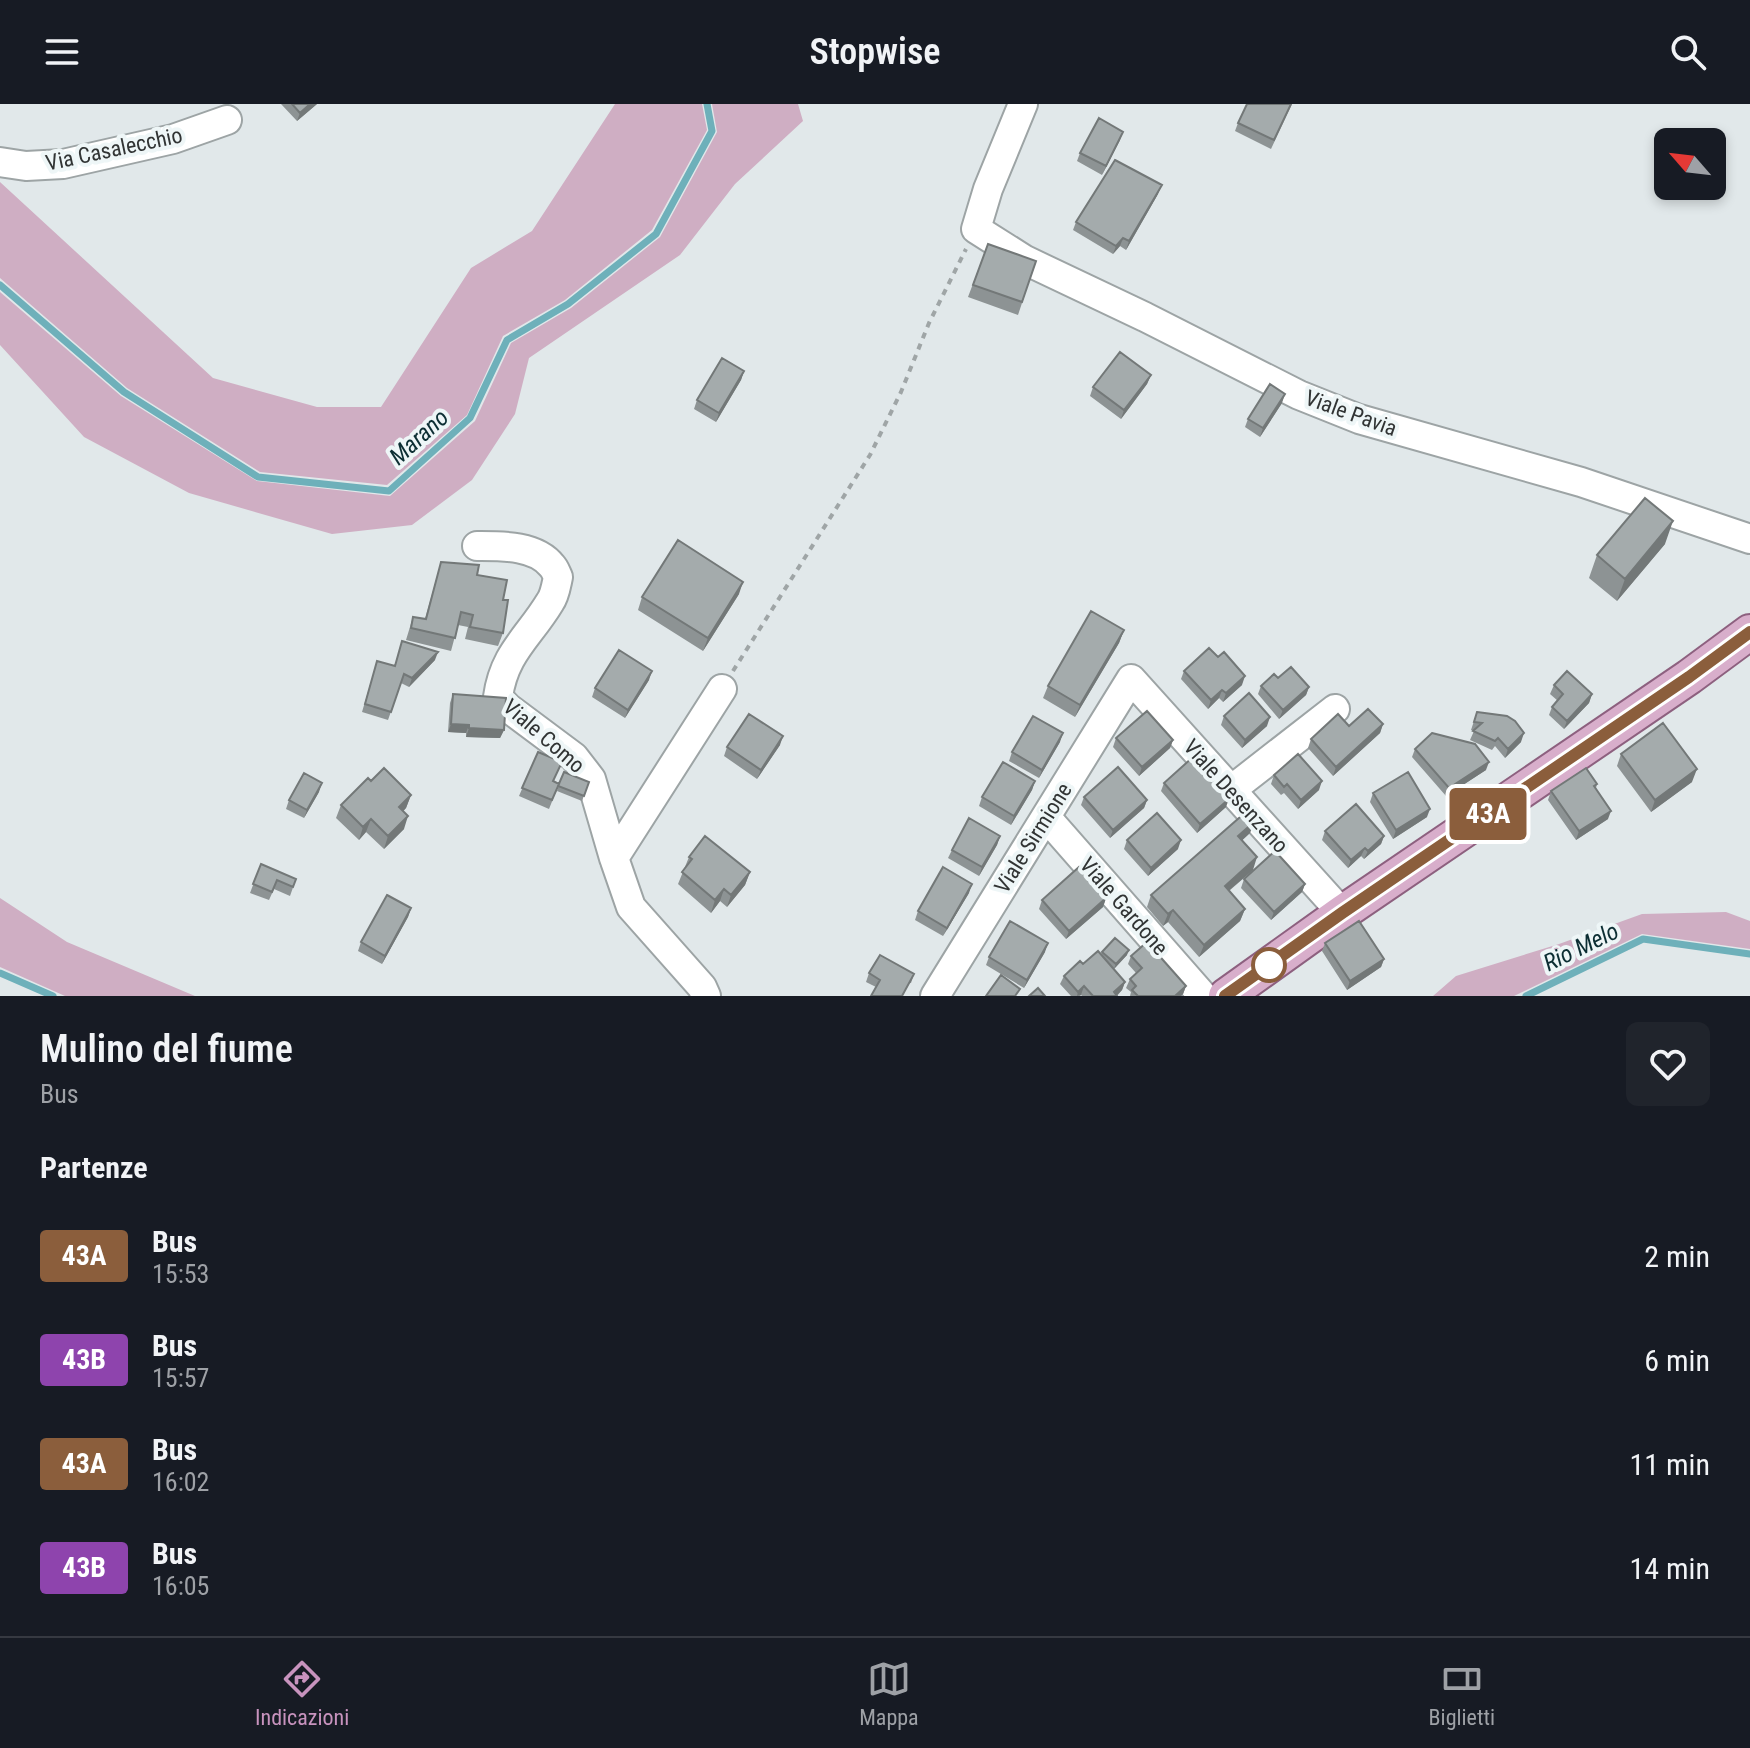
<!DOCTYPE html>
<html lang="it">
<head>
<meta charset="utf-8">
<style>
  :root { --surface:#171b24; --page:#20242c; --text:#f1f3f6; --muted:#9ea1a6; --line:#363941; --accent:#c893be }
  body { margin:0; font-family:"Roboto Condensed",sans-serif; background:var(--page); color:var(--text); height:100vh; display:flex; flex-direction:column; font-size:30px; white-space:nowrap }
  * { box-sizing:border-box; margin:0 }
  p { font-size:26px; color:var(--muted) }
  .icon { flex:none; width:44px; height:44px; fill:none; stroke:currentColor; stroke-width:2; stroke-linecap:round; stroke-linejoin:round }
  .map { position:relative; height:892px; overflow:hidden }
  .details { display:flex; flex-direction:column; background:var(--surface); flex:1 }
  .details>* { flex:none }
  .badge { padding:0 16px; border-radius:6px; font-size:28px; line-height:52px }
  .needle { width:52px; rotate:298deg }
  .buttons { position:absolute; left:1654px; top:24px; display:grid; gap:16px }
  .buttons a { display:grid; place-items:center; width:72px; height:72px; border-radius:12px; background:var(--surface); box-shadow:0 4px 12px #0003; font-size:40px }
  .map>.badge { position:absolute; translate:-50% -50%; box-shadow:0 0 0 4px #fff }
  h2 { padding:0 40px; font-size:30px; line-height:72px }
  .round { display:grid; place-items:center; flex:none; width:84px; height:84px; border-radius:12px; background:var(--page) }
  .head { display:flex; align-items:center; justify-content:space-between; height:136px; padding:0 40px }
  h1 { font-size:38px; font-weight:600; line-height:60px }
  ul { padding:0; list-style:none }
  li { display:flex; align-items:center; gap:24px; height:104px; padding:0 40px }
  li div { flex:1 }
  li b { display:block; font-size:30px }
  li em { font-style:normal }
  li .badge { min-width:88px; font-weight:700; text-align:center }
  header { display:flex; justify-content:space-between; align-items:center; height:104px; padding:0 40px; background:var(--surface); font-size:36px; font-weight:600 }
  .tab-bar { display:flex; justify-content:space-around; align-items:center; height:112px; border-top:2px solid var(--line); background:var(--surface); font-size:22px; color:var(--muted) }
  .tab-bar a { display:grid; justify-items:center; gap:4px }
  .tab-bar .on { color:var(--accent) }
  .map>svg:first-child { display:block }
  .green { fill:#cfaec3 }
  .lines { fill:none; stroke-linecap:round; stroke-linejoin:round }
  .stream { stroke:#6eb0ba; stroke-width:7 }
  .minor-casing { stroke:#9da4a5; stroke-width:32 }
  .major-casing { stroke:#8d607f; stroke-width:38 }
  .path { stroke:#9fa5a6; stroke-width:4; stroke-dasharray:6 6; stroke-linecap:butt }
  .minor { stroke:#fff; stroke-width:28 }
  .major { stroke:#d8aecb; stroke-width:34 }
  .wall { fill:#8d9394 }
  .shaded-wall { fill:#737878 }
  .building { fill:#a4abac; stroke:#737878; stroke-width:2 }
  .line-casing { stroke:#fff; stroke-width:18 }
  .line { stroke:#8b5e3c; stroke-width:12 }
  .stop-dot { fill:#fff; stroke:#8b5e3c; stroke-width:4 }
  .labels { text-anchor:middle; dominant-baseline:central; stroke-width:8; stroke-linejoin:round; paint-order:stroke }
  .street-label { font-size:22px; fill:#313434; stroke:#eef6f7 }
  .water-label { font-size:24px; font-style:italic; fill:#0c2e33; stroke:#eef6f7 }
</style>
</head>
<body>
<header><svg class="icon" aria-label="menu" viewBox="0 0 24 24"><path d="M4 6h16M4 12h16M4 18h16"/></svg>Stopwise<svg class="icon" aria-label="search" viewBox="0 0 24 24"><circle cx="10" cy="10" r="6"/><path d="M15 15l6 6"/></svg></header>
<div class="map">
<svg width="1750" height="892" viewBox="0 0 1750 892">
  <rect width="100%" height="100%" fill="#e1e8ea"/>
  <path class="green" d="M615 0H702L707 26 652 126 565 196 503 232 467 311 387 381 260 368 127 284 0 174V78L213 274 317 303H381L471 164 532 127Z
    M712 0H798L803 17 735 80 680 151 529 254 515 310 472 376 412 421 332 430 189 389 84 333 0 241V188L121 292 257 377 390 392 475 317 511 239 571 204 660 133 717 28Z
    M0 794 67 838 195 892H65L0 863Z
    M1726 808 1750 817V845L1642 830 1514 892H1433L1456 872 1559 840 1642 810Z"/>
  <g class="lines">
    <path class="stream" d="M0 181 124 288 258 373 389 387 470 314 507 236 568 200 656 130 712 27 707 0
      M0 869 53 892
      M1526 892 1643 835 1750 850"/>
    <g class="minor-casing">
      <path id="minor" d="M1023 0 988 85 976 125 1025 156 1145 213 1299 291 1359 315 1581 378 1750 435
        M0 58 26 62 63 60 173 35 227 16
        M477 442C501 442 536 441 552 462 555 465 556 469 558 473 556 482 555 491 550 498 529 533 504 549 498 593L507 603 574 653 591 675 614 754 631 803 702 883 706 892
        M1231 686 1335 605
        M1046 713 1203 892
        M614 754 722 585
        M935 892 1131 575 1342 809"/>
    </g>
    <g class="major-casing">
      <path id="major" d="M1226 892 1342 809 1689 573 1750 528"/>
    </g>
    <path class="path" d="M733 567 870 351 901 288 929 219 966 145"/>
    <use href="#minor" class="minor"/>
    <use href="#major" class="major"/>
  </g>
  <path class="wall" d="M281 0H317L297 17Z
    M1292 0 1271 45 1235 27 1238 19Z
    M1120 36 1102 71 1077 57 1080 49Z
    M1158 90 1126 146 1120 142 1113 150 1073 126 1076 118Z
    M988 140 1036 157 1018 211 968 193Z
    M744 267 741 276 716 318 694 305 697 296Z
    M1151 271 1147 280 1121 315 1090 292 1093 283Z
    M1282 299 1260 333 1245 323 1248 315Z
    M1665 440 1617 497 1589 474 1597 451Z
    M441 458 477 471 503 496V529L498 542 465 535 468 523 458 521 451 547 406 536 413 513 425 515Z
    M739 490 703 547 638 506 642 493Z
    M1124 526 1119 539 1075 613 1043 594 1048 582Z
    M435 556 409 583 401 579 388 616 362 608 377 557 394 562Z
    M1184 567 1242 581 1223 598 1219 594 1208 605 1181 575Z
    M649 576 625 614 592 593 595 584Z
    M1554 581 1592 590 1589 599 1564 625 1549 611 1552 603 1558 597 1550 590Z
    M1261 582 1309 583 1306 591 1279 615 1258 590Z
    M453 590 504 626 500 634 466 633V629L448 628 450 599Z
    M1477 608 1521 638 1505 654 1495 642 1492 646 1470 636 1474 627 1471 626Z
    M1224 612 1267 622 1242 644 1221 621Z
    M1383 620 1380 629 1333 672 1308 644 1311 635 1349 622Z
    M1116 634 1173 636 1170 644 1139 672 1113 643Z
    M1060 638 1039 674 1009 657 1012 648Z
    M780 641 757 675 724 652 727 643Z
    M1415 645 1486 666 1446 692 1412 653Z
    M538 648 554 677 559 680 549 705 519 692Z
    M1621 650 1692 678 1651 708 1617 662Z
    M564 668 589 678 582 697 557 687Z
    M1274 671 1319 686 1298 705 1284 689 1281 691 1271 680Z
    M371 677 411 691 406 704 403 707 404 725 384 745 366 728 359 736 336 714 341 701Z
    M1035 677 1032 686 1011 721 979 702 982 693Z
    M1164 679 1226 703 1197 729 1161 687Z
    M1597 680 1596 684 1608 715 1576 736 1548 696 1551 687Z
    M319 688 304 714 286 705 289 696Z
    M1373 689 1427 713 1393 735 1370 698Z
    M1084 693 1147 696 1144 704 1110 734 1081 701Z
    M1325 727 1384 732 1381 740 1364 755 1361 752 1348 764 1322 736Z
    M1250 729 1242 736 1253 766 1229 787 1245 805 1240 817 1199 853 1168 818 1163 822 1147 803 1151 791Z
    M1000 732 997 741 979 772 948 754 952 746Z
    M1127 736 1178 745 1148 772 1124 745Z
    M689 753 750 768 745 781 727 803 720 797 711 809 678 780Z
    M261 760 296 775 290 792 274 785 269 796 250 789Z
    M1244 775 1305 780 1302 788 1271 816 1241 784Z
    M969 789 943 832 915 816 918 807Z
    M1106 794 1103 803 1066 835 1039 805 1042 796Z
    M411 804 408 813 382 860 358 847 361 838Z
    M1325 839 1384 855 1381 863 1347 886 1322 847Z
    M1045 848 1024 884 986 861 989 853Z
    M1102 848 1127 851 1114 865 1125 878 1122 886 1117 892H1082L1081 891 1080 892H1071L1060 880 1064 872 1101 850Z
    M1131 852 1186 882 1183 890 1181 892H1130L1131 888 1126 884 1130 875 1136 869 1128 860Z
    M869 869 914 870 911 879 876 883 866 878Z"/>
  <path class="shaded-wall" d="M310 0H317L297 17 300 9Z
    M1123 28 1120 36 1102 71 1106 62Z
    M1162 81 1158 90 1126 146 1129 137Z
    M1123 134 1120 142 1113 150 1116 142Z
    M744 267 741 276 716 318 719 309Z
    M1151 271 1147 280 1121 315 1124 306Z
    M1285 290 1282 299 1260 333 1263 324Z
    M1673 417 1665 440 1617 497 1625 475Z
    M743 478 739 490 703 547 708 534Z
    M1124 526 1119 539 1075 613 1080 601Z
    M438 548 435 556 409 583 412 574Z
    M652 567 649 576 625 614 628 606Z
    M1245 572 1242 581 1223 598 1226 589Z
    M1309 583 1306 591 1279 615 1283 606Z
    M1222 586 1219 594 1208 605 1211 596Z
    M1592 590 1589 599 1564 625 1567 617Z
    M1270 613 1267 622 1242 644 1245 636Z
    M451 620 469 621 466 629 448 628Z
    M1383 620 1380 629 1333 672 1336 663Z
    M469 624 504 626 500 634 466 633Z
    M1063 629 1060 638 1039 674 1042 666Z
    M1524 629 1521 638 1505 654 1508 645Z
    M783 632 780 641 757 675 761 666Z
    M1173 636 1170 644 1139 672 1142 663Z
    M1489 658 1486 666 1446 692 1449 684Z
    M1697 665 1692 678 1651 708 1655 696Z
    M1035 677 1032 686 1011 721 1014 712Z
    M1322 677 1319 686 1298 705 1301 696Z
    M322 679 319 688 304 714 307 706Z
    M411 691 406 704 395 716 399 703Z
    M1229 695 1226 703 1197 729 1200 720Z
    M1147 696 1144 704 1110 734 1113 726Z
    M1430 705 1427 713 1393 735 1396 726Z
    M1611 707 1608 715 1576 736 1579 727Z
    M408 712 404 725 384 745 388 732Z
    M371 715 366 728 359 736 363 723Z
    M1255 717 1250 729 1234 744 1238 732Z
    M1000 732 997 741 979 772 982 763Z
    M1384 732 1381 740 1364 755 1368 747Z
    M1181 736 1178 745 1148 772 1151 764Z
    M1365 744 1361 752 1348 764 1351 756Z
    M1257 753 1253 766 1220 794 1225 782Z
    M750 768 745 781 727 803 731 791Z
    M972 780 969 789 943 832 947 824Z
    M1305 780 1302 788 1271 816 1274 808Z
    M724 785 720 797 711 809 715 796Z
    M1106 794 1103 803 1066 835 1069 827Z
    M411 804 408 813 382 860 385 852Z
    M1245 805 1240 817 1199 853 1204 841Z
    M1173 806 1168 818 1163 822 1168 810Z
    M1048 839 1045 848 1024 884 1027 876Z
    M1129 846 1127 851 1114 865 1116 860Z
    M1384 855 1381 863 1347 886 1350 877Z
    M1125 878 1122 886 1116 892 1114 888Z
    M1084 882 1081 891 1077 892 1078 888Z
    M1186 882 1183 890 1181 892H1175Z"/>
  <path class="building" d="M292 0H310L300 9Z
    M1247 0H1291L1274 36 1238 19Z
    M1099 14 1123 28 1106 62 1080 49Z
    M1115 56 1162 81 1129 137 1123 134 1116 142 1076 118Z
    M988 140 1036 157 1022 198 973 181Z
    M1120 248 1151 271 1124 306 1093 283Z
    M722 254 744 267 719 309 697 296Z
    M1270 280 1285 290 1263 324 1248 315Z
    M1645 394 1673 417 1625 475 1597 451Z
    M678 436 743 478 708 534 642 493Z
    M441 458 479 461 477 471 507 476 503 496H508L503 529 470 523 473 511 461 508 455 534 411 524 413 513 426 515Z
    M1091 507 1124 526 1080 601 1048 582Z
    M402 537 438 548 412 574 404 570 391 608 365 600 377 557 395 562Z
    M1209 544 1218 553 1224 548 1245 572 1226 589 1222 586 1211 596 1184 567Z
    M619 546 652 567 628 606 595 584Z
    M1291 563 1309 583 1283 606 1261 582 1274 570 1278 574Z
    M1567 567 1592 590 1567 617 1552 603 1563 590 1554 581Z
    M1249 589 1270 613 1245 636 1224 612Z
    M453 590 506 594 504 626 469 624V621L451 620Z
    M1368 605 1383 620 1336 663 1311 635 1338 610 1349 622Z
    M1147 607 1173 636 1142 663 1116 634Z
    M1477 608 1507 612 1515 617 1524 629 1508 645 1498 634 1495 637 1473 627 1482 619 1474 618Z
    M749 610 783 632 761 666 727 643Z
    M1033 612 1063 629 1042 666 1012 648Z
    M1663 619 1697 665 1655 696 1621 650Z
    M1432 629 1475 640 1489 658 1449 684 1415 645Z
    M538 648 562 658 553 677 559 680 552 696 522 684Z
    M1298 650 1322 677 1301 696 1287 680 1284 683 1274 671Z
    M1193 653 1229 695 1200 720 1164 679Z
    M1003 658 1035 677 1014 712 982 693Z
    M1118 663 1147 696 1113 726 1084 693Z
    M384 664 411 691 399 703 408 712 388 732 371 715 363 723 341 701 368 674 371 677Z
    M1586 664 1597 680 1594 682 1611 707 1579 727 1551 687Z
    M564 668 589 678 584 692 558 682Z
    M1408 668 1430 705 1396 726 1373 689Z
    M304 669 322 679 307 706 289 696Z
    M1356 700 1384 732 1368 747 1365 744 1351 756 1325 727Z
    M1247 707 1255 717 1238 732 1257 753 1225 782 1245 805 1204 841 1173 806 1168 810 1151 791Z
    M1157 709 1181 736 1151 764 1127 736Z
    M969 714 1000 732 982 763 952 746Z
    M705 732 750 768 731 791 724 785 715 796 682 768 692 755 689 753Z
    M1275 747 1305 780 1274 808 1244 775Z
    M261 760 296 775 293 783 277 776 272 788 253 780Z
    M943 763 972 780 947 824 918 807Z
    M1079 763 1106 794 1069 827 1042 796Z
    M387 791 411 804 385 852 361 838Z
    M1010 817 1048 839 1027 876 989 853Z
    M1359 817 1384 855 1350 877 1325 839Z
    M1115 834 1129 846 1116 860 1102 848Z
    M1147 838 1186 882 1175 892H1138L1132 886 1136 882 1130 875 1142 864 1131 852Z
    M1098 847 1125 878 1114 888 1117 892H1093L1084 882 1078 888 1064 872 1080 857 1083 860Z
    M880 851 914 870 902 892H871L880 876 869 869Z
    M1001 871 1020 885 1015 892H986Z
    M1038 884 1045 892H1029Z"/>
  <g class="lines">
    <g class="line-casing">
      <path id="line" d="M1225 892 1342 809 1689 573 1750 528"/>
    </g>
    <use href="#line" class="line"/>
  </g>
  <circle class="stop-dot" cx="1269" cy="861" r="16"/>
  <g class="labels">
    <g class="street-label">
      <text transform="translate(114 45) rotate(-12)">Via Casalecchio</text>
      <text transform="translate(1351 309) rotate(20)">Viale Pavia</text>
      <text transform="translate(544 632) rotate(41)">Viale Como</text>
      <text transform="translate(1236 692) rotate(48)">Viale Desenzano</text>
      <text transform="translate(1033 734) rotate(-58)">Viale Sirmione</text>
      <text transform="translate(1124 802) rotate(49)">Viale Gardone</text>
    </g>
    <g class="water-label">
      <text transform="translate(419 333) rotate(-42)">Marano</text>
      <text transform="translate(1581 843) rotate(-26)">Rio Melo</text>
    </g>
  </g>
</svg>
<div class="buttons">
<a><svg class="needle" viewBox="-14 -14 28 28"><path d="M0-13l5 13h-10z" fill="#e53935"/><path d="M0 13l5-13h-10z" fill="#9ea1a6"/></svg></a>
</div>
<b class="badge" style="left:1488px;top:710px;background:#8b5e3c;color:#fff">43A</b>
</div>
<section class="details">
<div class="head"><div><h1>Mulino del fiume</h1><p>Bus</p></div><a class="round"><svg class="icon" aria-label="heart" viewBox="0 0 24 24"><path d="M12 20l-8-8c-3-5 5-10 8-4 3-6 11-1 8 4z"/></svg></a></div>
<h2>Partenze</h2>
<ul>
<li><span class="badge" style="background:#8b5e3c;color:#fff">43A</span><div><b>Bus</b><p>15:53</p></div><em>2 min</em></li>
<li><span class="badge" style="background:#8e44ad;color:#fff">43B</span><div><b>Bus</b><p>15:57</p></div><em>6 min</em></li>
<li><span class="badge" style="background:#8b5e3c;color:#fff">43A</span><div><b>Bus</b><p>16:02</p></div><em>11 min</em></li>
<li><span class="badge" style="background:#8e44ad;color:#fff">43B</span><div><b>Bus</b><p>16:05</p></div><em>14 min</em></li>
</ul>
</section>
<nav class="tab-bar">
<a class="on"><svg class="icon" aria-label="directions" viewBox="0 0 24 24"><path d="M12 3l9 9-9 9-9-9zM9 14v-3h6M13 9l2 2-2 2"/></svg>Indicazioni</a>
<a><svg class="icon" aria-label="map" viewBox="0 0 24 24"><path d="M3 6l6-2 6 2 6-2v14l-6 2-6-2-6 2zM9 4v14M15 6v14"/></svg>Mappa</a>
<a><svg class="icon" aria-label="tickets" viewBox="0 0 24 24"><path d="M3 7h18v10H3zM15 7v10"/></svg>Biglietti</a>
</nav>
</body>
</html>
